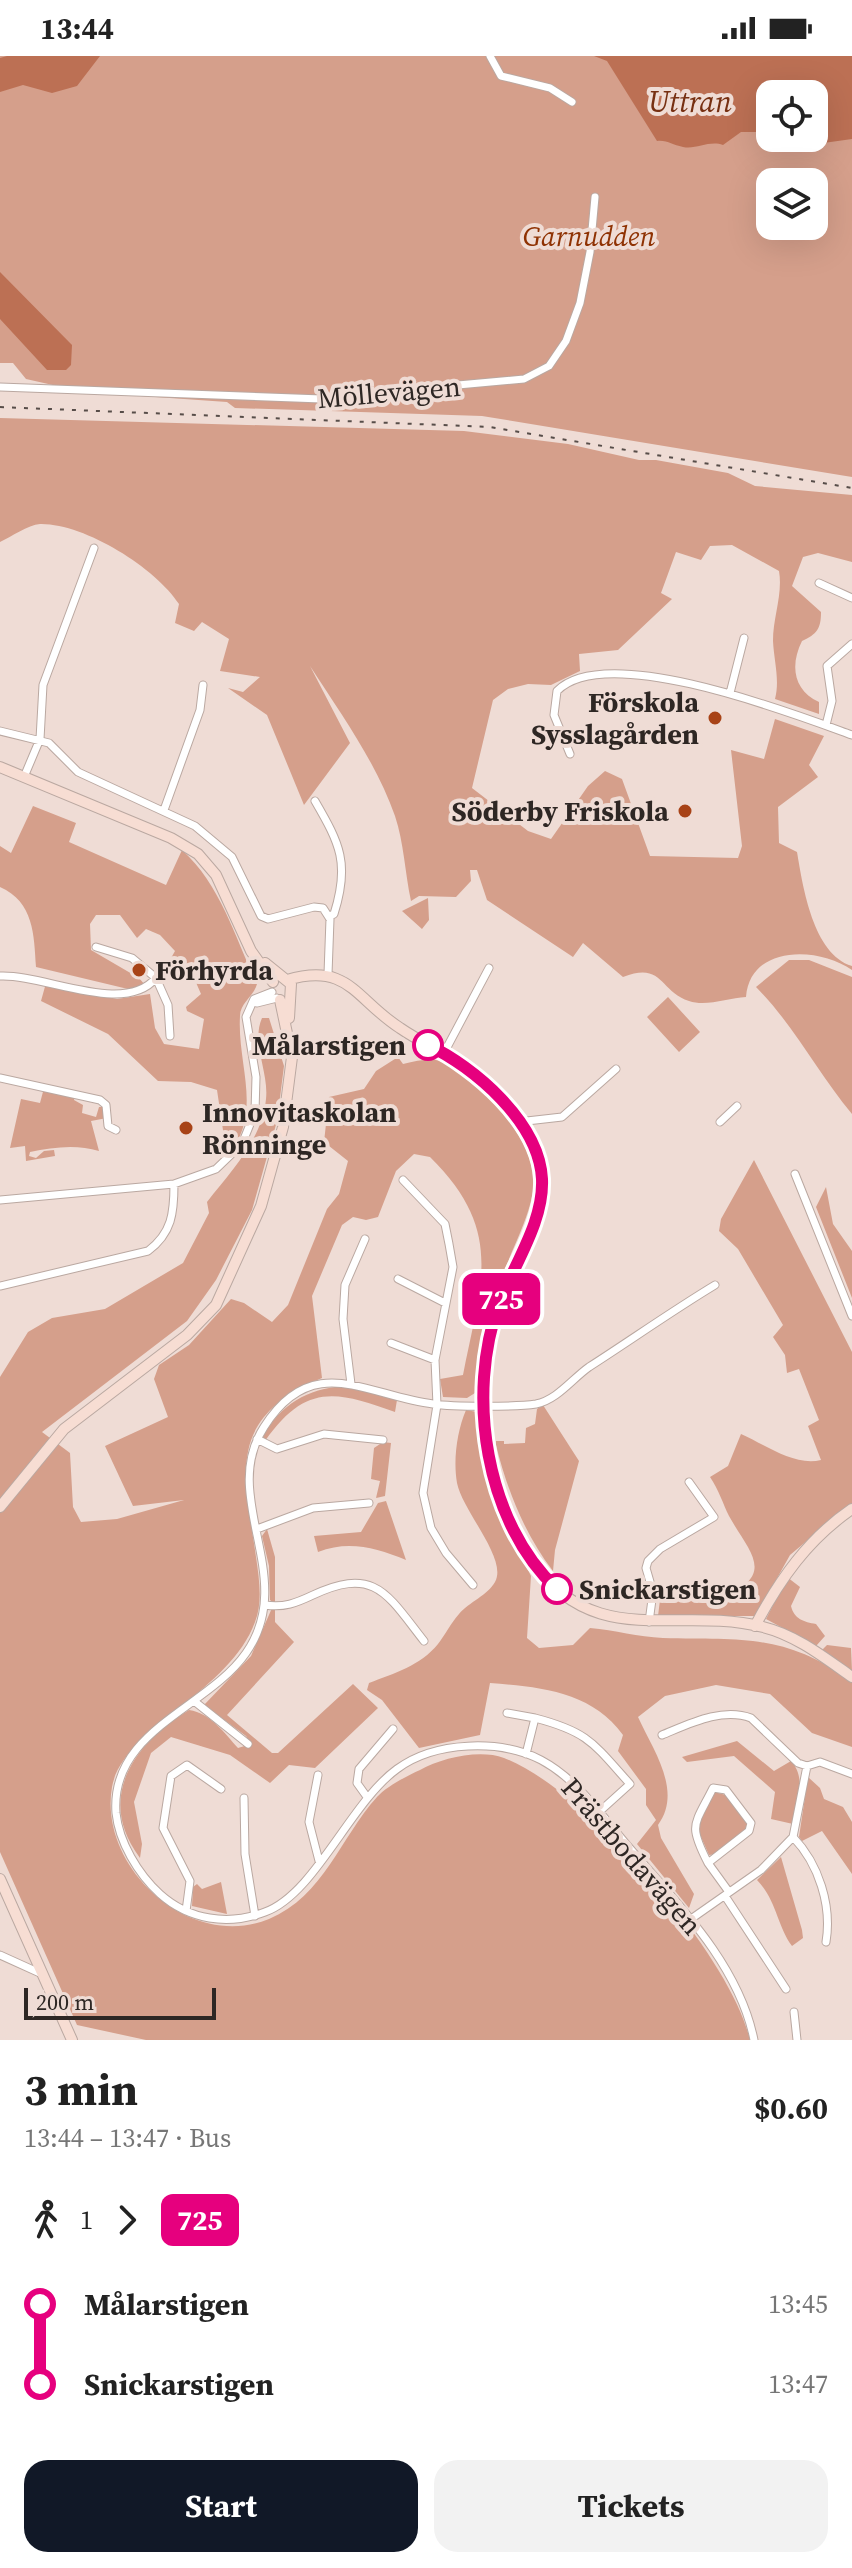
<!DOCTYPE html>
<html lang="en">
<head>
<meta charset="utf-8">
<style>
  :root { --surface:#fff; --page:#f2f2f2; --text:#222; --muted:#767676; --accent:#111827 }
  body { margin:0; font-family:"Source Serif 4",serif; background:var(--page); color:var(--text); height:100vh; display:flex; flex-direction:column; font-size:30px; white-space:nowrap }
  * { box-sizing:border-box; margin:0 }
  p { font-size:26px; color:var(--muted) }
  .icon { flex:none; width:44px; height:44px; fill:none; stroke:currentColor; stroke-width:2; stroke-linecap:round; stroke-linejoin:round }
  .map { position:relative; height:1984px; overflow:hidden }
  .sheet { display:flex; flex-direction:column; background:var(--surface); flex:1 }
  .sheet>* { flex:none }
  .badge { padding:0 16px; border-radius:12px; font-size:28px; line-height:52px }
  .fabs { position:absolute; left:756px; top:24px; display:grid; gap:16px }
  .fabs a { display:grid; place-items:center; width:72px; height:72px; border-radius:16px; background:var(--surface); box-shadow:0 8px 32px #0002; font-size:40px }
  .scale { position:absolute; left:24px; bottom:20px; width:192px; box-sizing:border-box; padding-left:8px; border:4px solid #2e2724; border-top:0; font-size:22px; line-height:28px; white-space:nowrap; color:#2e2724; -webkit-text-stroke:6px #efdcd5; paint-order:stroke }
  .map>.badge { position:absolute; translate:-50% -50%; box-shadow:0 0 0 4px #fff }
  .legs { display:flex; align-items:center; gap:12px; height:88px; padding:0 24px; font-size:26px }
  .legs p { margin-inline-start:auto }
  .head { display:flex; align-items:center; justify-content:space-between; height:136px; padding:0 24px }
  h1 { font-size:44px; font-weight:700; line-height:60px }
  .button { display:flex; gap:16px; margin-top:auto; padding:16px 24px }
  .button a { flex:1; height:92px; border-radius:24px; background:var(--accent); color:#fff; font-size:32px; font-weight:700; line-height:92px; text-align:center }
  .button a+a { background:var(--page); color:var(--text) }
  ul { padding:0 24px; list-style:none }
  li { display:flex; align-items:center; gap:28px; height:80px; font-size:30px }
  li i { display:grid; place-items:center; width:12px; height:100%; margin:0 10px; background:currentColor }
  li i::after { content:''; width:20px; height:20px; margin:-10px; border:6px solid; border-radius:50%; background:var(--surface) }
  li p { margin-inline-start:auto }
  li:first-child i { background:linear-gradient(#0000 50%,currentColor 0) }
  li:last-child i { background:linear-gradient(currentColor 50%,#0000 0) }
  .status { display:flex; justify-content:space-between; align-items:center; height:56px; padding:0 40px; background:var(--surface); direction:ltr }
  .status svg { height:22px; fill:currentColor }
  .map>svg:first-child { display:block }
  .green { fill:#d59f8b; fill-rule:evenodd }
  .water { fill:#bc7054 }
  .lines { fill:none; stroke-linecap:round; stroke-linejoin:round }
  .street-casing { stroke:#baa8a1; stroke-width:9 }
  .secondary-casing { stroke:#baa8a1; stroke-width:12 }
  .street { stroke:#fff; stroke-width:7 }
  .secondary { stroke:#f7ddd3; stroke-width:10 }
  .rail { stroke:#574d49; stroke-width:2; stroke-dasharray:4 8; stroke-linecap:butt }
  .line-1-casing { stroke:#fff; stroke-width:18 }
  .line-1 { stroke:#e6007e; stroke-width:12 }
  .poi-dot { fill:#a84317; stroke:#efdcd5; stroke-width:3 }
  .stop-1-dot { fill:#fff; stroke:#e6007e; stroke-width:4 }
  .labels { text-anchor:middle; dominant-baseline:central; stroke-width:8; stroke-linejoin:round; paint-order:stroke }
  .park-label { font-size:28px; font-style:italic; fill:#8f3203; stroke:#efdcd5 }
  .street-label { font-size:28px; fill:#2e2724; stroke:#efdcd5 }
  .poi-label { font-size:28px; font-weight:bold; fill:#2e2724; stroke:#efdcd5; text-anchor:end }
  .stop-label { font-size:28px; font-weight:bold; fill:#2e2724; stroke:#efdcd5; text-anchor:end }
  .water-label { font-size:30px; font-style:italic; fill:#773012; stroke:#efdcd5 }
</style>
</head>
<body>
<div class="status"><b>13:44</b><svg viewBox="0 0 49 12"><path d="M0 12V9h3v3zM5 12V6h3v6zM10 12V3h3v9zM15 12V0h3v12zM26 1h20v11H26zM47 4h2v5h-2z"/></svg></div>
<div class="map">
<svg width="852" height="1984" viewBox="0 0 852 1984">
  <rect width="100%" height="100%" fill="#efdcd5"/>
  <path class="green" d="M0 0H852V421L482 360 235 352 227 346 84 336 26 323 13 307H0ZM770 38H814V82H770ZM770 126H814V170H770Z
    M0 362 464 375 568 388 639 404H656L728 417 755 430 852 439V506L818 497 803 501 792 530 821 556C821 573 817 578 802 585 790 609 793 634 819 646V658L775 643C780 624 774 605 773 585 773 561 783 538 779 515L732 489 710 490 701 504 676 496 661 537 672 543 618 594 579 598 580 615 551 629 528 628 508 633 493 644 472 732 528 775 551 783 588 730 605 715 622 723 650 800 738 802 742 790 731 694 764 703 775 663 824 680 809 709 818 721 778 751 779 787 797 796C803 831 813 898 852 910V914C818 890 750 889 746 941 728 942 706 951 689 945 659 935 663 905 623 921L583 887 573 901 487 844 477 814H470L471 825 456 841 419 840 411 845C405 817 404 787 395 760 376 706 341 658 310 610L350 687 304 749 267 659 228 632 243 636 260 621 220 615 229 583 202 566 194 575 175 567 179 548C156 512 84 467 40 468 28 469 11 481 0 486Z
    M33 750 76 767 69 786 166 829 182 794C221 829 235 882 257 928 254 940 240 947 240 960 237 1011 264 1056 227 1101L217 1034 191 1026 158 1025 108 978 41 945 46 927 117 943 150 938 155 972 164 988 199 993 204 963 187 955 186 951 201 938 191 915 173 918 166 911 175 895 160 879 146 873 137 882 120 859H96L90 868 91 894 139 922 145 929 128 933 36 911C34 879 34 846 0 831V790L11 797Z
    M428 842 429 864 422 873 402 855Z
    M789 904H809L852 921V1058C818 1017 793 968 756 931Z
    M668 941 700 976 679 996 647 961Z
    M262 962H269L284 1010 277 1065 252 1154 216 1224 187 1265 42 1376 70 1397 73 1451 81 1466 117 1463 184 1444 133 1450 105 1390 168 1361 154 1323 159 1309 189 1289 231 1243 244 1247 272 1266 288 1249 327 1153 339 1138 348 1105 324 1086 329 1041 364 1033 376 1015 398 1001 403 1008C440 998 456 1005 483 1034 567 1124 528 1144 494 1242 483 1272 479 1305 475 1337L467 1342 443 1341 440 1323 463 1319C481 1226 505 1175 430 1101L414 1098 396 1115 378 1161 366 1164 353 1161 342 1169 312 1240 322 1322C225 1363 244 1416 256 1501 259 1522 263 1546 255 1566 229 1637 122 1673 112 1731 98 1811 190 1896 269 1863 324 1840 340 1782 377 1741 387 1730 407 1720 420 1714 442 1702 479 1693 504 1702 586 1733 731 1899 750 1984H146L77 1969 0 1796V1321L28 1276 52 1262 105 1253 183 1207 209 1157 207 1146C231 1115 262 1084 266 1043 269 1016 251 987 262 962Z
    M44 1032 75 1039 74 1044 83 1049 82 1057 96 1061 99 1051H109L107 1062 91 1065 99 1095C77 1088 53 1091 30 1096L29 1100 36 1102 44 1095 54 1094 55 1100 26 1105 25 1090 10 1092 21 1043 40 1047Z
    M754 1104 852 1296V1447L790 1499 756 1560H658L660 1544 674 1538C690 1547 705 1548 722 1541 778 1519 749 1496 729 1460 723 1448 719 1434 710 1421L728 1410 741 1378C764 1388 795 1411 821 1404L808 1370 819 1364 799 1313 787 1317 785 1299 773 1281 783 1269 738 1193 719 1175 721 1163Z
    M826 1131 833 1168 852 1195V1242L816 1151Z
    M343 1330 397 1344 395 1356C335 1334 305 1328 265 1385L263 1381C280 1348 308 1333 343 1330Z
    M543 1349 579 1405 555 1494 553 1515C525 1479 507 1434 496 1389V1385H504V1388L525 1387 526 1372 535 1368 537 1353Z
    M466 1354 477 1356 483 1401 496 1449 531 1520 527 1582 539 1592 573 1589 590 1572C615 1574 638 1581 663 1582 743 1584 783 1577 852 1625V1691L812 1677 770 1638 716 1629 665 1640 638 1661C653 1694 683 1735 658 1769L661 1782 694 1838 689 1852 637 1788 656 1764 646 1749V1733L618 1695 623 1679C591 1635 540 1631 490 1627L480 1679 419 1692 382 1644 367 1634 369 1627C395 1617 420 1610 438 1588 445 1579 451 1567 459 1558 469 1546 488 1539 495 1526 508 1503 463 1456 457 1427 453 1404 457 1375 466 1354Z
    M383 1386 391 1387 385 1440 376 1442 380 1425 371 1423 374 1392Z
    M386 1445 406 1504C376 1492 349 1484 318 1496L314 1480 361 1476 378 1447Z
    M267 1473 275 1501V1548L270 1544 269 1510 262 1480Z
    M787 1521 800 1531 791 1550C794 1563 804 1566 816 1568L825 1580 816 1590 766 1563Z
    M272 1552 275 1553V1566L294 1586 227 1659 272 1697H278L353 1628 378 1652 315 1712 289 1709 270 1727 230 1699 171 1681 151 1697 134 1746 142 1788 140 1802C95 1742 134 1687 189 1654 211 1657 225 1678 238 1692L251 1688 246 1680 204 1649 251 1600Z
    M827 1589 851 1592 852 1615 822 1594Z
    M737 1685 774 1715 791 1705C807 1722 797 1747 793 1768L771 1763 775 1736 734 1700 687 1706 682 1701Z
    M808 1721 820 1732 824 1743 843 1751 852 1766V1818L822 1775 802 1785 799 1781Z
    M714 1736 726 1739 749 1770 717 1798 709 1799 697 1772Z
    M781 1801 802 1874 803 1882 792 1890C777 1870 777 1845 757 1824Z
    M221 1826 227 1858 192 1850 193 1831 197 1828 202 1833Z"/>
  <path class="water" d="M7 0H100L77 30 52 37 23 29 0 36V2Z
    M594 0H852V83L809 89 792 82H814V38H770V76H741L723 89C709 84 696 94 683 91 672 89 668 84 657 85L607 5Z
    M0 216 72 289 71 309 66 314H47L0 263Z"/>
  <g class="lines">
    <g class="street-casing">
      <path id="street" d="M490 0 501 20 550 32 572 46
        M0 331 349 344 425 332 524 323 549 310 566 285 580 247 590 196 595 141
        M819 527 852 542
        M730 637 744 582
        M826 669 832 645 827 610 852 588
        M0 675 49 687 78 716 195 770 232 801 261 860 268 863 314 851 323 852 330 863 328 918
        M570 698 554 659 557 635C606 585 794 658 852 679
        M24 721 40 683 43 629 94 492
        M315 745C340 788 350 808 334 858L330 860
        M164 754 200 654 203 629
        M0 920C44 918 124 960 156 922L132 902 96 891
        M156 922 168 949 170 980
        M257 947 277 942
        M444 997 489 912
        M0 1022 100 1044 106 1049 108 1070 116 1074
        M518 1066 562 1061 616 1013
        M720 1066 737 1050
        M795 1118 852 1260
        M403 1124 445 1168 449 1188 453 1211 435 1304 437 1349 423 1437 431 1472 446 1497 473 1529
        M0 1144 174 1128 216 1113 242 1088 255 1056 256 1021 246 961 254 943 272 936
        M398 1223 445 1247
        M715 1229C672 1255 631 1284 589 1311 572 1323 557 1344 536 1348 516 1351 453 1351 433 1348 367 1340 313 1294 264 1371 218 1442 299 1521 246 1597 207 1653 110 1674 116 1757 119 1786 138 1818 160 1838 189 1864 228 1870 265 1856 315 1838 350 1747 397 1713 435 1685 500 1683 541 1704 577 1723 601 1759 627 1789 676 1846 739 1908 754 1984
        M0 1230 148 1195C172 1177 174 1157 174 1128
        M391 1287 435 1304
        M351 1328 343 1263 345 1229 365 1183
        M257 1383 277 1393 324 1378 383 1384
        M257 1473 313 1452 369 1447
        M265 1549C284 1552 296 1547 313 1539 375 1510 387 1538 424 1585
        M649 1566 653 1536 646 1512 648 1505 660 1493 714 1461 689 1426
        M194 1645 248 1688
        M507 1657 535 1662
        M662 1679C689 1668 722 1651 751 1662L798 1707 807 1710 793 1781 761 1814 691 1863
        M526 1698 535 1662C589 1676 594 1688 630 1728L599 1756
        M807 1710 820 1706 852 1718
        M318 1719 309 1766 319 1805
        M367 1741 357 1727 359 1713 393 1673
        M244 1742 245 1798 255 1860
        M793 1781C819 1808 832 1850 826 1886
        M708 1807C688 1768 694 1770 713 1732L726 1734 751 1767 749 1775 708 1807 729 1836
        M725 1840 786 1933
        M186 1855 190 1825 163 1772 171 1720 187 1709 221 1733
        M0 1899 42 1918
        M794 1956 797 1984"/>
    </g>
    <g class="secondary-casing">
      <path id="secondary" d="M0 711 171 782 198 798 216 819 251 895 273 926
        M265 907 291 928 289 962
        M287 924C349 906 355 943 400 972 420 986 442 995 463 1008 494 1027 525 1067 537 1101 556 1154 511 1212 495 1260 469 1336 485 1438 531 1504 595 1596 676 1549 763 1571 796 1579 825 1602 852 1621
        M0 1451 64 1373 187 1279 216 1249 261 1150 283 1071 292 1001 280 944
        M755 1570C780 1523 808 1483 852 1453
        M0 1823 72 1984"/>
    </g>
    <use href="#street" class="street"/>
    <use href="#secondary" class="secondary"/>
    <path class="rail" d="M0 351 490 371 852 432"/>
  </g>
  <g class="lines">
    <g class="line-1-casing">
      <path id="line-1" d="M428 989C474 1011 539 1066 542 1123 544 1166 514 1208 499 1248 466 1338 485 1466 557 1533"/>
    </g>
    <use href="#line-1" class="line-1"/>
  </g>
  <g class="poi-dot">
    <circle cx="715" cy="662" r="8"/>
    <circle cx="685" cy="755" r="8"/>
    <circle cx="139" cy="914" r="8"/>
    <circle cx="186" cy="1072" r="8"/>
  </g>
  <g class="stop-1-dot">
    <circle cx="428" cy="989" r="14"/>
    <circle cx="557" cy="1533" r="14"/>
  </g>
  <g class="labels">
    <g class="park-label">
      <text x="589" y="180">Garnudden</text>
    </g>
    <g class="street-label">
      <text transform="translate(389 336) rotate(-5)">Möllevägen</text>
      <text transform="translate(632 1800) rotate(49)">Prästbodavägen</text>
    </g>
    <g class="poi-label">
      <text x="699" y="646">Förskola<tspan x="699" dy="32">Sysslagården</tspan></text>
      <text x="669" y="755">Söderby Friskola</text>
      <text x="155" y="914" text-anchor="start">Förhyrda</text>
      <text x="202" y="1056" text-anchor="start">Innovitaskolan<tspan x="202" dy="32">Rönninge</tspan></text>
    </g>
    <g class="stop-label">
      <text x="406" y="989">Målarstigen</text>
      <text x="579" y="1533" text-anchor="start">Snickarstigen</text>
    </g>
    <g class="water-label">
      <text x="690" y="45">Uttran</text>
    </g>
  </g>
</svg>
<div class="fabs">
<a><svg class="icon" aria-label="locate" viewBox="0 0 24 24"><circle cx="12" cy="12" r="6"/><path d="M12 2v4M12 18v4M2 12h4M18 12h4"/></svg></a>
<a><svg class="icon" aria-label="layers" viewBox="0 0 24 24"><path d="M12 4l9 5-9 5-9-5zM3 14l9 5 9-5"/></svg></a>
</div>
<div class="scale">200 m</div>
<b class="badge" style="left:501px;top:1243px;background:#e6007e;color:#fff">725</b>
</div>
<section class="sheet">
<div class="head"><div><h1>3 min</h1><p>13:44 – 13:47 · Bus</p></div><b>$0.60</b></div>
<div class="legs"><svg class="icon" aria-label="walk" viewBox="0 0 24 24"><circle cx="13" cy="4" r="2"/><path d="M13 8l-2 6 4 7M11 14l-3 7M7 12l3-4h3l4 4"/></svg>1<svg class="icon" aria-label="forward" viewBox="0 0 24 24"><path d="M9 5l7 7-7 7"/></svg><b class="badge" style="background:#e6007e;color:#fff">725</b></div>
<ul>
<li><i style="color:#e6007e"></i><b>Målarstigen</b><p>13:45</p></li>
<li><i style="color:#e6007e"></i><b>Snickarstigen</b><p>13:47</p></li>
</ul>
<div class="button"><a>Start</a><a>Tickets</a></div>
</section>
</body>
</html>
